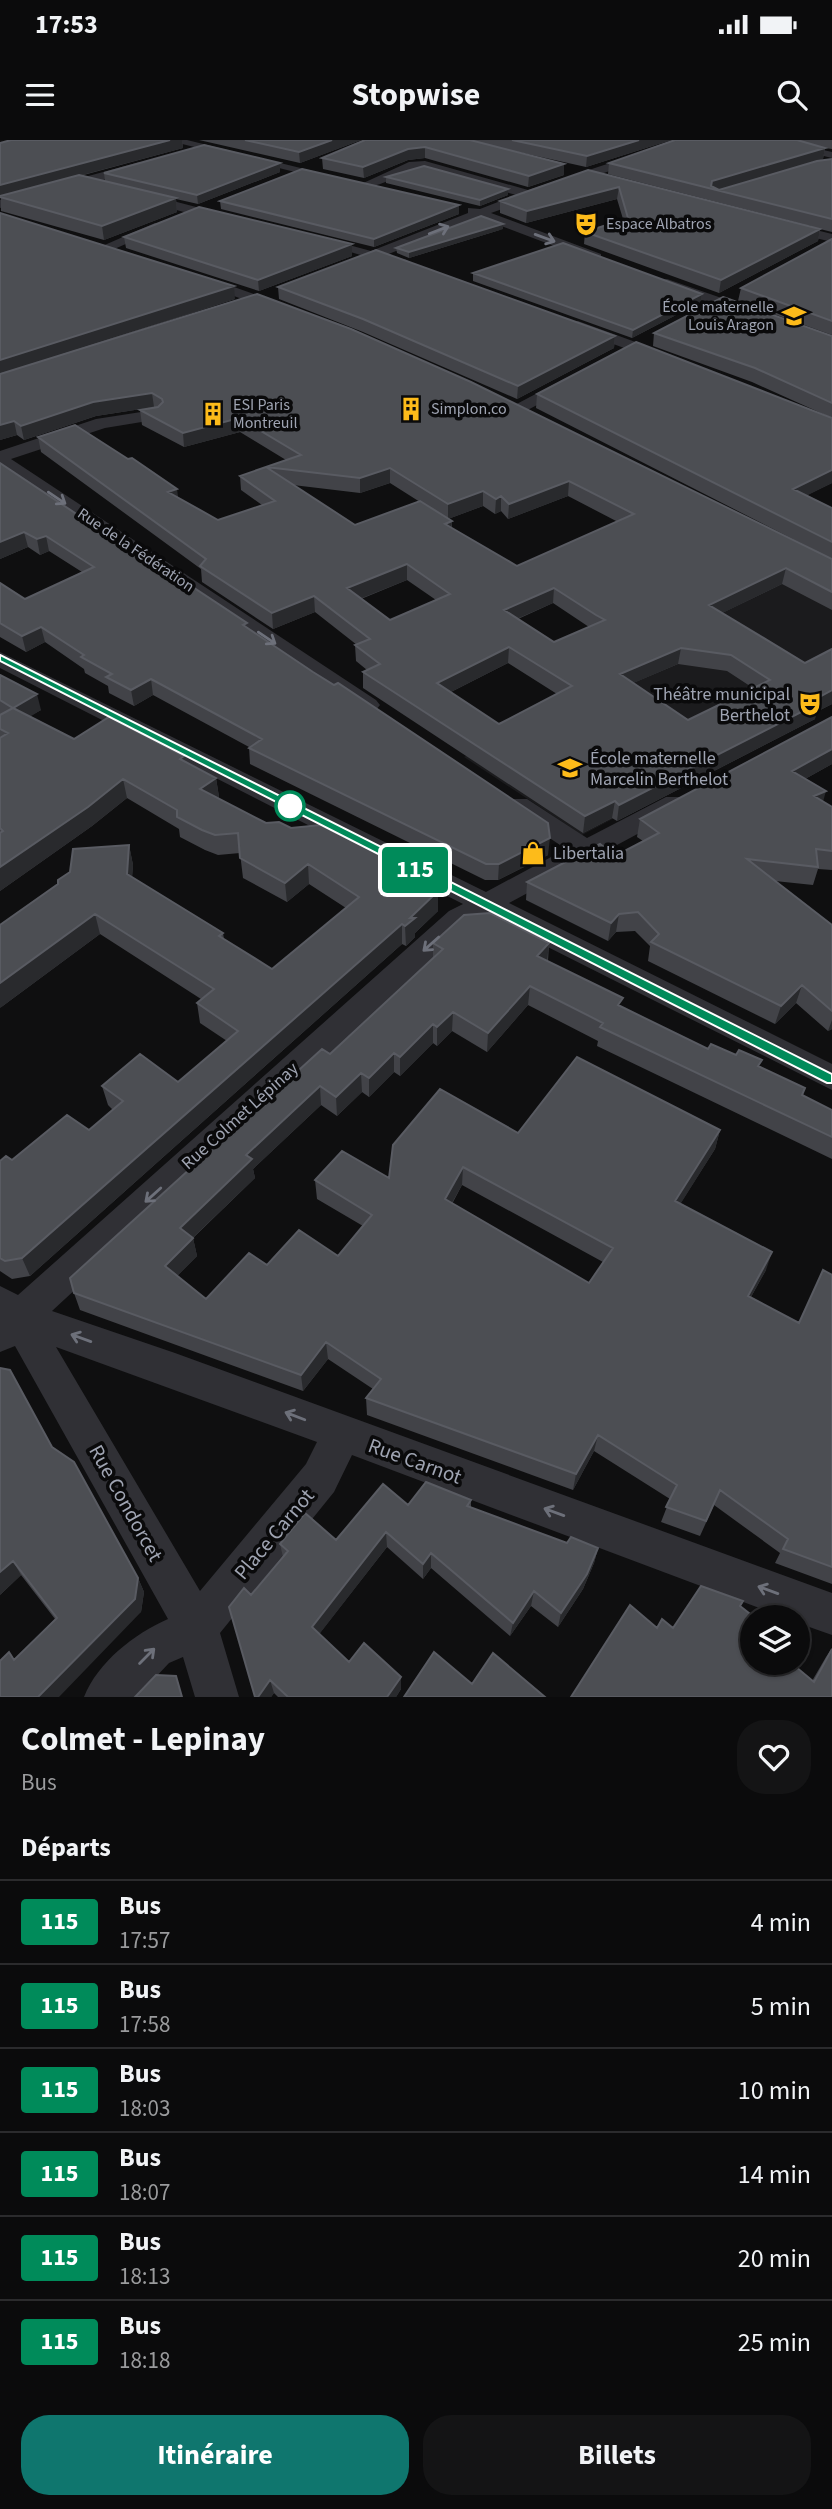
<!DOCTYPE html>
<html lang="fr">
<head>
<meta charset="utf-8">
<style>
  :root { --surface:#0b0b0c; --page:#141415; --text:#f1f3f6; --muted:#9a9b9d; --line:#2b2b2d; --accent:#0f766e }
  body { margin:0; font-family:"Source Sans 3",sans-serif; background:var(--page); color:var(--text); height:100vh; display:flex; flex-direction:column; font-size:26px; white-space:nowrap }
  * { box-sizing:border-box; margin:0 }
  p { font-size:23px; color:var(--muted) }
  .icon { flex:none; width:38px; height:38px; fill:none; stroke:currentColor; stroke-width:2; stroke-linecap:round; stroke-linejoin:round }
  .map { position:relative; height:1557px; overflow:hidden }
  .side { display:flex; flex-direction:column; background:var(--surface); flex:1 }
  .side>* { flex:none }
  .badge { padding:0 14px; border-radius:5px; font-size:24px; line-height:46px }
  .controls { position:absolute; left:740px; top:1465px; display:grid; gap:14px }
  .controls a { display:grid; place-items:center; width:70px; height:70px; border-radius:50%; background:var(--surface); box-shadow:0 2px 5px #0004,0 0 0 2px var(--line); font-size:35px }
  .map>.badge { position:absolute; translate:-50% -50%; box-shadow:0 0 0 4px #fff }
  h2 { padding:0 21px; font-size:26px; line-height:63px }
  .round { display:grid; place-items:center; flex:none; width:74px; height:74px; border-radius:28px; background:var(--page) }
  .headline { display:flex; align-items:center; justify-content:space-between; height:119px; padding:0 21px }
  h1 { font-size:33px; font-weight:700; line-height:52px }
  .primary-button { display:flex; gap:14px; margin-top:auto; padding:14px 21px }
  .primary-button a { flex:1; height:80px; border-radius:28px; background:var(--accent); color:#fff; font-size:28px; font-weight:700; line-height:80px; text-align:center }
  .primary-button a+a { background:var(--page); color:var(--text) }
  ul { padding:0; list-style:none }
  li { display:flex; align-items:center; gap:21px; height:84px; padding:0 21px; border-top:2px solid var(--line) }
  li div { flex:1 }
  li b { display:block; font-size:26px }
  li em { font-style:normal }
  li .badge { min-width:77px; font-weight:700; text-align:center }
  .status { display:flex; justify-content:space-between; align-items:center; height:49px; padding:0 35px; background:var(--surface); direction:ltr }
  .status svg { height:19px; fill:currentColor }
  header { display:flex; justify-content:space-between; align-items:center; height:91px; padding:0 21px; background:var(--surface); font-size:32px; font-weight:700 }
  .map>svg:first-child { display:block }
  .built { fill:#1b1b1d }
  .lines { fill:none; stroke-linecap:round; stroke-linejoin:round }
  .minor { fill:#303035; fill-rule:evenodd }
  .wall { fill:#424348; fill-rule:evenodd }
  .shaded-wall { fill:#292a2d }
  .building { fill:#4c4e53; stroke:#595b62; stroke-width:2; fill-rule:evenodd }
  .oneway { stroke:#6d707a }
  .line { fill:#008b5a; stroke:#fff; stroke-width:2 }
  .stop-dot { fill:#fff; stroke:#008b5a; stroke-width:3.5 }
  .labels { text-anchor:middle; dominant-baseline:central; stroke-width:7; stroke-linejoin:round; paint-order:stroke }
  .far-poi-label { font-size:16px; fill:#9fa4b2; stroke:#0a0a0b; text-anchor:start }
  .far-street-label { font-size:16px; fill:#9fa4b2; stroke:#0a0a0b }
  .poi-label { font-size:18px; fill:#9fa4b2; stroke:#0a0a0b; text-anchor:start }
  .street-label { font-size:18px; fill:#9fa4b2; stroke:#0a0a0b }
  .near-street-label { font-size:21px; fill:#9fa4b2; stroke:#0a0a0b }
</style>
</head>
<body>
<div class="status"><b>17:53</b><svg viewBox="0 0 49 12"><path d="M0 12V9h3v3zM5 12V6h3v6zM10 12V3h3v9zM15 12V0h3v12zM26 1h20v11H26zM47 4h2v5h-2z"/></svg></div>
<header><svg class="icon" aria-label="menu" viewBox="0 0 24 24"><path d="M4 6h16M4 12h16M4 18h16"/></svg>Stopwise<svg class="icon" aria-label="search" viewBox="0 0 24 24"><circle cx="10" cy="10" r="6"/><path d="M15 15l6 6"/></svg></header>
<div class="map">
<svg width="832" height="1557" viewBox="0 0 832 1557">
  <rect width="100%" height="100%" fill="#0f0f10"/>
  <path class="built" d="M805 429 832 444V564L582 695 464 617 650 517 635 508Z"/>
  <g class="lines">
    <path class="minor" d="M166 0H187L341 38 335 42Z
      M680 0H697L491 73 601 114V120H591L480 78 386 115 407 120 409 123 402 127 309 100 316 96 371 111 468 73V68L480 69 516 55 424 29C407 29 371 54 359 45L409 22 425 21 528 50Z
      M757 0H779L832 12V18Z
      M140 22 146 26 144 29 0 68V60Z
      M139 52 234 77 236 80 229 84 135 59V53Z
      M784 82 832 94V102L779 89 777 86Z
      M155 83 167 86 112 110 100 107Z
      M200 135 288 166 290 169 288 172H278L195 142V136Z
      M667 139 756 170 759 173 756 176H746L662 146V140Z
      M578 181 671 215 673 218 665 223 659 221 573 189V183Z
      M568 237 574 239V245L524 272H512L509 268Z
      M154 270 163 275 160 279 105 288 11 319 376 560 380 565 376 570H360L0 328V311L96 279Z
      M0 512 486 752 566 709 509 671 505 665 509 659H527L587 698 666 657H684L688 663 684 669 509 763 832 924V950L486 776 469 785 52 1171 175 1213 832 1453V1495L798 1483V1477H783L352 1315 334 1352 220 1493 239 1557H195L183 1517 169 1523 137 1557H84C98 1522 134 1494 168 1479L15 1206 0 1212V1146L18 1155 449 771 463 764 0 528ZM56 1207 317 1302 306 1324 200 1451Z"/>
  </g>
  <path class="wall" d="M11 0H182L183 8 80 36 105 41 104 33 280 32 198 64 176 59 177 72 104 100 1 71 0 3Z
    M199 0H361L300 23Z
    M365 0H671L586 27 514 11 564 35 528 47 425 18 408 20 364 38 323 29 322 18Z
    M675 0H832V9L825 8 823 19 719 50 832 19V92L820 89 818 101 719 153 584 104 585 92 623 79 617 59 526 83 500 73V61L588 30 811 86 608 34 609 23Z
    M386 37 508 55 480 66 386 43Z
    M220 61 459 65V74L374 107 221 69Z
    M0 73 235 159 46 220 257 154 832 419V470L782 444 722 473 805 523 832 509V564L816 572 815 579 617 681 612 678 583 693 363 548V532L367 530 356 521 355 505H357L315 472 273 489 202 442 201 429 41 312 38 297 178 358 218 380 262 365 241 350 240 336 286 320 240 292 184 307 142 285 140 270 155 268 154 267 96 276 24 300 17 295 0 300ZM390 343 420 362 355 385 293 345 360 353ZM568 356 618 382 517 426 452 388V381L448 379 483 366 495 374 501 371 508 379ZM407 440 436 460 390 480 361 459ZM553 463 589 487 554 502 518 479ZM508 523 557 554 499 584 451 552ZM678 524 727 531 753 548 688 580 633 543Z
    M503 89 409 118 397 113 396 108Z
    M124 97 352 104V116L259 151 126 108Z
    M832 99V195L738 161 741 148Z
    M473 133 702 154 701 162 632 198 473 141Z
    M278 147 615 196 614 208 517 259 363 192 279 159Z
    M654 193 832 196V278L752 242 653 206Z
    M537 254 832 278V343L807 355 832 368V419L536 268Z
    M0 323 248 488 548 715 498 740H485L250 624 249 607 153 555 134 566 109 553 108 546 85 533 84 529 45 502 26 512 0 497V443L25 459 82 432 49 411 40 415 28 407 0 419Z
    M0 535 41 570 30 576 74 599 185 622 216 638 219 657 218 658 266 683 291 688 438 751V771L415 793V797L406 806 402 804 30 1136 12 1139 0 1131V1021L12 1020 89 990 113 970 108 965 102 946 178 942 227 901 200 883 197 863 201 859 100 794 0 868 129 705 133 725 132 737 223 793 224 799 272 829 346 768 309 744 287 762 243 738 240 713 218 715 205 710 180 697 179 689 127 658 92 686 0 751V575H1L0 574Z
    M832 577V624L805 639 823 662 832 667V730L818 729 813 745 775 741 832 785V889L828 891 796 863 775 884 648 821 650 806 635 791 616 792 608 801 526 760 527 742 615 716 643 701 637 697 640 679Z
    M433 803H549L548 821 621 867 708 909 760 926 803 956 832 970V1019L597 906 598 901 528 865 487 912 452 891 437 906 433 903 400 936 394 932 369 957 362 952 337 976 321 965 253 1029 255 1038 193 1098 197 1116 177 1136 206 1159 267 1125 338 1116 363 1086 317 1059 315 1040 389 1038 518 993 720 990 715 1009 680 1064 766 1130 751 1157 799 1183 832 1135V1444L775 1423 780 1413 714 1365 700 1396 661 1382 670 1359 594 1311 573 1350 367 1275 366 1258 373 1249 328 1219 303 1251 80 1170 74 1153 433 819ZM462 1045 603 1122 589 1143 452 1064Z
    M52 1307 138 1438 144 1452 141 1472 14 1520 55 1479 21 1435 0 1455Z
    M471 1360V1367L567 1403 598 1408 594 1423 583 1449 558 1487 531 1466 510 1496 431 1428 423 1439 387 1407 319 1494 349 1522 401 1537V1549L396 1557H278L274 1553 271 1557 251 1455 283 1417 280 1404 336 1400 408 1365Z
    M740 1466 752 1522 812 1541 826 1517 832 1508V1557L657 1488H673Z"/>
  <path class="shaded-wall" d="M170 0H182L183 8 0 57V45Z
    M332 0H361L300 23 299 12Z
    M639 0H671L586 27 587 16Z
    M425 7V18L408 20 364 38 363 27 408 9Z
    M825 8 823 19 718 50 711 48 712 41Z
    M280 23V32L198 64 197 55Z
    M564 24V35L528 47 529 36Z
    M619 47 617 59 526 83 527 71Z
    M508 49V55L480 66V60Z
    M176 58 177 72 104 100 102 86Z
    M459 65V74L374 107V99Z
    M503 84V89L409 118V112Z
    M820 89 818 101 719 153 721 140Z
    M352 104V116L259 151 258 140Z
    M234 146 235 159 0 234V220Z
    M702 154 701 162 632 198 633 190Z
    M615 196 614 208 517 259 518 246Z
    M152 253 154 267 96 276 24 300 21 286 93 262Z
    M239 278 240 292 184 307 183 293Z
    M14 281 17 295 0 300V285Z
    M390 328V343L360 353V338Z
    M832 330V343L790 364 793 349Z
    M569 341 568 356 508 379 509 364Z
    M177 349 179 364 168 352Z
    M483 351V366L448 379V364Z
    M501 356V371L495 374 496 359Z
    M452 381 451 396 445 384Z
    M24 392 28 407 0 419V402Z
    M46 396 49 411 40 415 37 399Z
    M407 424V440L347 464V448Z
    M786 428 782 444 706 481 709 465Z
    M554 448 553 463 503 485 504 470Z
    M314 456 315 472 273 489 272 473Z
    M41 487 45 502 26 512 22 496Z
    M509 507 508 523 437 559V543Z
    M681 508 678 524 617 550 620 534Z
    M151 539 153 555 134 566 131 550Z
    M832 550V564L816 572 815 579 617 681 619 665Z
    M37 554 41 570 18 584 13 568Z
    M832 609V624L787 649 792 631Z
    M216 638 219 657 203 669 200 649Z
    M123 639 127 658 92 686 0 751V727Z
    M826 651 821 669 814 656Z
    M615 661 612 678 583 693 585 676Z
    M550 698 548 715 498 740 499 724Z
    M129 705 133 725 131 754 127 734Z
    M308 724 309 744 287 762 285 743Z
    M438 751V771L415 793V797L406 806 405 786 410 778Z
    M95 774 100 794 0 868V843Z
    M619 774 616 792 608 801 611 783Z
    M402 784V804L30 1136 22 1118Z
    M549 803 547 822 537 816Z
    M802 845 796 863 775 884 781 866Z
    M530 846 528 865 487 912 488 893Z
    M453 872 452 891 437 906V887Z
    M832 880V889L828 891Z
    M433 884V903L400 936V917Z
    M394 913V932L369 957V938Z
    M361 933 362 952 337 976 336 957Z
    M320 946 321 965 253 1029 255 1038 184 1106 180 1088 246 1015Z
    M720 990 715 1009 671 1079 675 1061Z
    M463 1027 462 1045 444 1077 445 1059Z
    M193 1098 197 1116 169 1144 165 1126Z
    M772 1112 766 1130 742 1173 748 1156Z
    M326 1202 328 1219 303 1251 301 1235Z
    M598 1295 594 1311 573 1350 576 1334Z
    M386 1392 387 1407 314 1501 312 1487Z
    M598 1408 594 1423 583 1449 558 1487 561 1473Z
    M431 1413V1428L423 1439V1424Z
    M13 1421 21 1435 0 1455V1432Z
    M138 1438 144 1452 141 1472 59 1557H38Z
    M534 1451 531 1466 510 1496 513 1483Z
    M401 1537V1549L396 1557H387Z
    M270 1540 274 1553 271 1557H258Z"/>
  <path class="building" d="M11 0H170L0 45V3Z
    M245 0H332L299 12Z
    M365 0H470L564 24 529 36 425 7 408 9 363 27 322 18Z
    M512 0H639L587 16Z
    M675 0H797L825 8 712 41 711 46 719 50 817 21 832 19V79L609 23Z
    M204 5 280 23 197 55 104 33Z
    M424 26 508 49 480 60 386 37Z
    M302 29 459 65 374 99 220 61Z
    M588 30 820 89 721 140 585 92 628 78 619 47 527 71 500 61Z
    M79 35 176 58 102 86 0 57V56Z
    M199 67 352 104 258 140 124 97Z
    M0 73 234 146 0 220Z
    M481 76 503 84 409 112 396 108Z
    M832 99V181L741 148Z
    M563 103 702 154 633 190 473 133Z
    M376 110 615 196 518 246 363 179 278 147Z
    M257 154 351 189 471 242 832 419V452L786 428 709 465 805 523 832 509V550L814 560 819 563 619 665 615 661 585 676 363 532 380 524 355 505 370 499 314 456 272 473 200 426 206 419 38 297 75 285 128 319 132 318 177 349 168 352 218 380 275 361 240 336 301 315 239 278 183 293 140 270 158 267 163 262 162 259 152 253 93 262 21 286 14 281 0 285V234ZM266 327 360 338 390 328 448 364 483 351 496 359 501 356 509 364 569 341 634 374 517 426 445 384 452 381 420 361 355 385ZM407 424 450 454 390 480 347 448ZM554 448 596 475 605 480 554 502 504 470ZM509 507 572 546 499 584 437 543ZM681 508 731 515 770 540 688 580 620 534Z
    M723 157 832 196V263L755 228 654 193Z
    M636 202 832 278V330L793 349 832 368V402L537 254Z
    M0 323 186 447 188 444 247 483 243 485 313 532 334 545 338 543 548 683 550 698 499 724H486L249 608 262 599 151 539 131 550 106 537 112 534 81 517 84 515 41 487 22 496 0 483V443L25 459 94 427 46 396 37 399 24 392 0 402Z
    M0 535 37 554 13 568 0 560Z
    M13 568 74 599 109 577 184 616 180 619 216 638 200 649 266 683 279 682 291 688 321 685 415 733 438 751 410 778H415L405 786 402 784 22 1118 5 1121 0 1118V1021L6 1016 12 1020 67 975 89 990 123 961 102 946 140 914 178 942 238 891 197 863 214 849 95 774 0 843V785L58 744V740L70 732 73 709 129 705 127 734 223 793 219 796 272 829 359 757 308 724 285 743 240 718 238 693 215 695 202 690 177 677V670L123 639 88 667 0 727V693L3 691 0 688V598L8 593 0 589V575Z
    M832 577V609L792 631 826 651 814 656 832 667V711L816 709 818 727 747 719 832 785V871L802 845 781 866 651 802 659 794 638 772 619 774 611 783 527 742 600 704 615 716 659 693 640 679Z
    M490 773 549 803 537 816 623 858 618 865 708 909 711 904 736 915 739 910 762 920 758 926 805 948 802 955 832 970V997L600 887 603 883 530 846 488 893 453 872 437 887 433 884 400 917 394 913 369 938 361 933 336 957 320 946 246 1015 252 1019 180 1088 193 1098 165 1126 206 1159 249 1113 267 1125 299 1090 338 1116 372 1075 315 1040 342 1011 389 1038 393 1005 440 949 518 993 577 917 720 990 675 1061 772 1112 748 1156 799 1183 823 1130 832 1135V1427L783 1409 788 1399 720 1350 706 1381 666 1367 677 1345 598 1295 576 1334 366 1258 381 1239 326 1202 301 1235 74 1153 70 1138 322 909 330 914 443 809 433 803 464 775ZM463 1027 613 1108 589 1143 445 1059Z
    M0 1228 10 1230 52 1307 74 1322 138 1438 135 1459 38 1557H0V1521L9 1512 14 1520 57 1478 13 1421 0 1432Z
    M426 1342 471 1360 467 1366 567 1403 571 1397 598 1408 587 1434 561 1473 534 1451 513 1483 431 1413 423 1424 386 1392 312 1487 349 1522 364 1503 401 1537 387 1557H288L270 1540 258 1557H255L229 1467 244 1448 251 1455 288 1411 280 1404 305 1373 336 1400 383 1344 408 1365Z
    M701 1446 743 1461 740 1466 754 1477H752V1522H790L814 1542 832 1509V1557H571L630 1465 657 1488 662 1479 673 1488Z
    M434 1512 472 1544 493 1513 545 1557H404Z
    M156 1535 176 1536 182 1557H135Z"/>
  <defs><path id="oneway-shaft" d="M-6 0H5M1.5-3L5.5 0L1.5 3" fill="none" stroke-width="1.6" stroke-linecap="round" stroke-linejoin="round" transform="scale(1.75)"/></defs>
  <g class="oneway">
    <use href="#oneway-shaft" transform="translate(439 90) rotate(-21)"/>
    <use href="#oneway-shaft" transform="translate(545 98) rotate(20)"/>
    <use href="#oneway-shaft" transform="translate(57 358) rotate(34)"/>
    <use href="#oneway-shaft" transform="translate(267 498) rotate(34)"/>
    <use href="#oneway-shaft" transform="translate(431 804) rotate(138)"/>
    <use href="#oneway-shaft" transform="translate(153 1055) rotate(138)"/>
    <use href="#oneway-shaft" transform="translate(81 1198) rotate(-160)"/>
    <use href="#oneway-shaft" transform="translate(295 1276) rotate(-159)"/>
    <use href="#oneway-shaft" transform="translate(554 1372) rotate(-160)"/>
    <use href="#oneway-shaft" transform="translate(768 1450) rotate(-160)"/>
    <use href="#oneway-shaft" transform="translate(147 1516) rotate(-45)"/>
  </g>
  <path class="line" d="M0 515 832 934V943H827L0 521Z"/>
  <defs>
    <g id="theatre-bare" transform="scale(1.89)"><path d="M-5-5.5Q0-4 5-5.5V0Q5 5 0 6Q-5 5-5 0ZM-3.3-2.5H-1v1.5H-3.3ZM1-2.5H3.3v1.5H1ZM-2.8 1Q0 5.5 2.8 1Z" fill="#fdbb1a" stroke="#0a0a0b" stroke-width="2.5" paint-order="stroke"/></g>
    <g id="school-bare" transform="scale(1.89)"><path d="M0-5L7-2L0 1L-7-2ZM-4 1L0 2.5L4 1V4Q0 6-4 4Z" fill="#fdbb1a" stroke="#0a0a0b" stroke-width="2.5" paint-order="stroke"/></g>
    <g id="building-bare" transform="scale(1.89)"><path d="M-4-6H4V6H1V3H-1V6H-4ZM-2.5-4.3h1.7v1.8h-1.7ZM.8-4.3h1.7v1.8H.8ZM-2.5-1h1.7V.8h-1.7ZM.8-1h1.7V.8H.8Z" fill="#fdbb1a" stroke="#0a0a0b" stroke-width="2.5" paint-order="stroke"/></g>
    <g id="shop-bare" transform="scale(1.89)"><path d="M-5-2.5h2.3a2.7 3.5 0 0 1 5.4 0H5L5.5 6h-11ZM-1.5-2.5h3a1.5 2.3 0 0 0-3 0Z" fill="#fdbb1a" stroke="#0a0a0b" stroke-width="2.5" paint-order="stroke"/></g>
  </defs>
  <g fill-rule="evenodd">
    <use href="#theatre-bare" x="586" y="84"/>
    <use href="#school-bare" x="794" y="176"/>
    <use href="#building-bare" x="411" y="269"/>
    <use href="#building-bare" x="213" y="274"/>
    <use href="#theatre-bare" x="810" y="564"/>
    <use href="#school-bare" x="570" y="628"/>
    <use href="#shop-bare" x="533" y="713"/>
  </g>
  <circle class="stop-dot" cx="290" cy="666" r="14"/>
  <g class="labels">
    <g class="far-poi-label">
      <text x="606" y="84">Espace Albatros</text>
      <text x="774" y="167" text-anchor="end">École maternelle<tspan x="774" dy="18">Louis Aragon</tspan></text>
      <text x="233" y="265">ESI Paris<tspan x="233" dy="18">Montreuil</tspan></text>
      <text x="431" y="269">Simplon.co</text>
    </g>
    <g class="far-street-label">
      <text transform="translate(136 410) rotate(34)">Rue de la Fédération</text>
    </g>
    <g class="poi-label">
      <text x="790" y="554" text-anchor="end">Théâtre municipal<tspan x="790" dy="21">Berthelot</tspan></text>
      <text x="590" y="618">École maternelle<tspan x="590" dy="21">Marcelin Berthelot</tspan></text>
      <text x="553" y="713">Libertalia</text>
    </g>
    <g class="street-label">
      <text transform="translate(240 976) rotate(-42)">Rue Colmet Lépinay</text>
    </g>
    <g class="near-street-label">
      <text transform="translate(415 1321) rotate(20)">Rue Carnot</text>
      <text transform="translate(126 1363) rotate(61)">Rue Condorcet</text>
      <text transform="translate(274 1394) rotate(-50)">Place Carnot</text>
    </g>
  </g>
</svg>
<div class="controls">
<a><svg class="icon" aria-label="layers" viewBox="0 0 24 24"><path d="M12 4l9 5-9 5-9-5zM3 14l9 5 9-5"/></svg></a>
</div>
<b class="badge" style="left:415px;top:730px;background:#008b5a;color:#fff">115</b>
</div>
<section class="side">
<div class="headline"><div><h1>Colmet - Lepinay</h1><p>Bus</p></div><a class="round"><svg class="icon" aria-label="heart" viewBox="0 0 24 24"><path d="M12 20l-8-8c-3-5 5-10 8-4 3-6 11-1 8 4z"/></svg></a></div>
<h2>Départs</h2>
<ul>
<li><span class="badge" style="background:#008b5a;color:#fff">115</span><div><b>Bus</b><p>17:57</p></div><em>4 min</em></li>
<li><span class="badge" style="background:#008b5a;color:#fff">115</span><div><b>Bus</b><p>17:58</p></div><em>5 min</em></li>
<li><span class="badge" style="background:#008b5a;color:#fff">115</span><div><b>Bus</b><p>18:03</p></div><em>10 min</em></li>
<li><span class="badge" style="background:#008b5a;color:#fff">115</span><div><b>Bus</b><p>18:07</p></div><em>14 min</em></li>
<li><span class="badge" style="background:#008b5a;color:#fff">115</span><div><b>Bus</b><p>18:13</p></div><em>20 min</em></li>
<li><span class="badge" style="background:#008b5a;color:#fff">115</span><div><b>Bus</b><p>18:18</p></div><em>25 min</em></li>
</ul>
<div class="primary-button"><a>Itinéraire</a><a>Billets</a></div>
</section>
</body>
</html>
